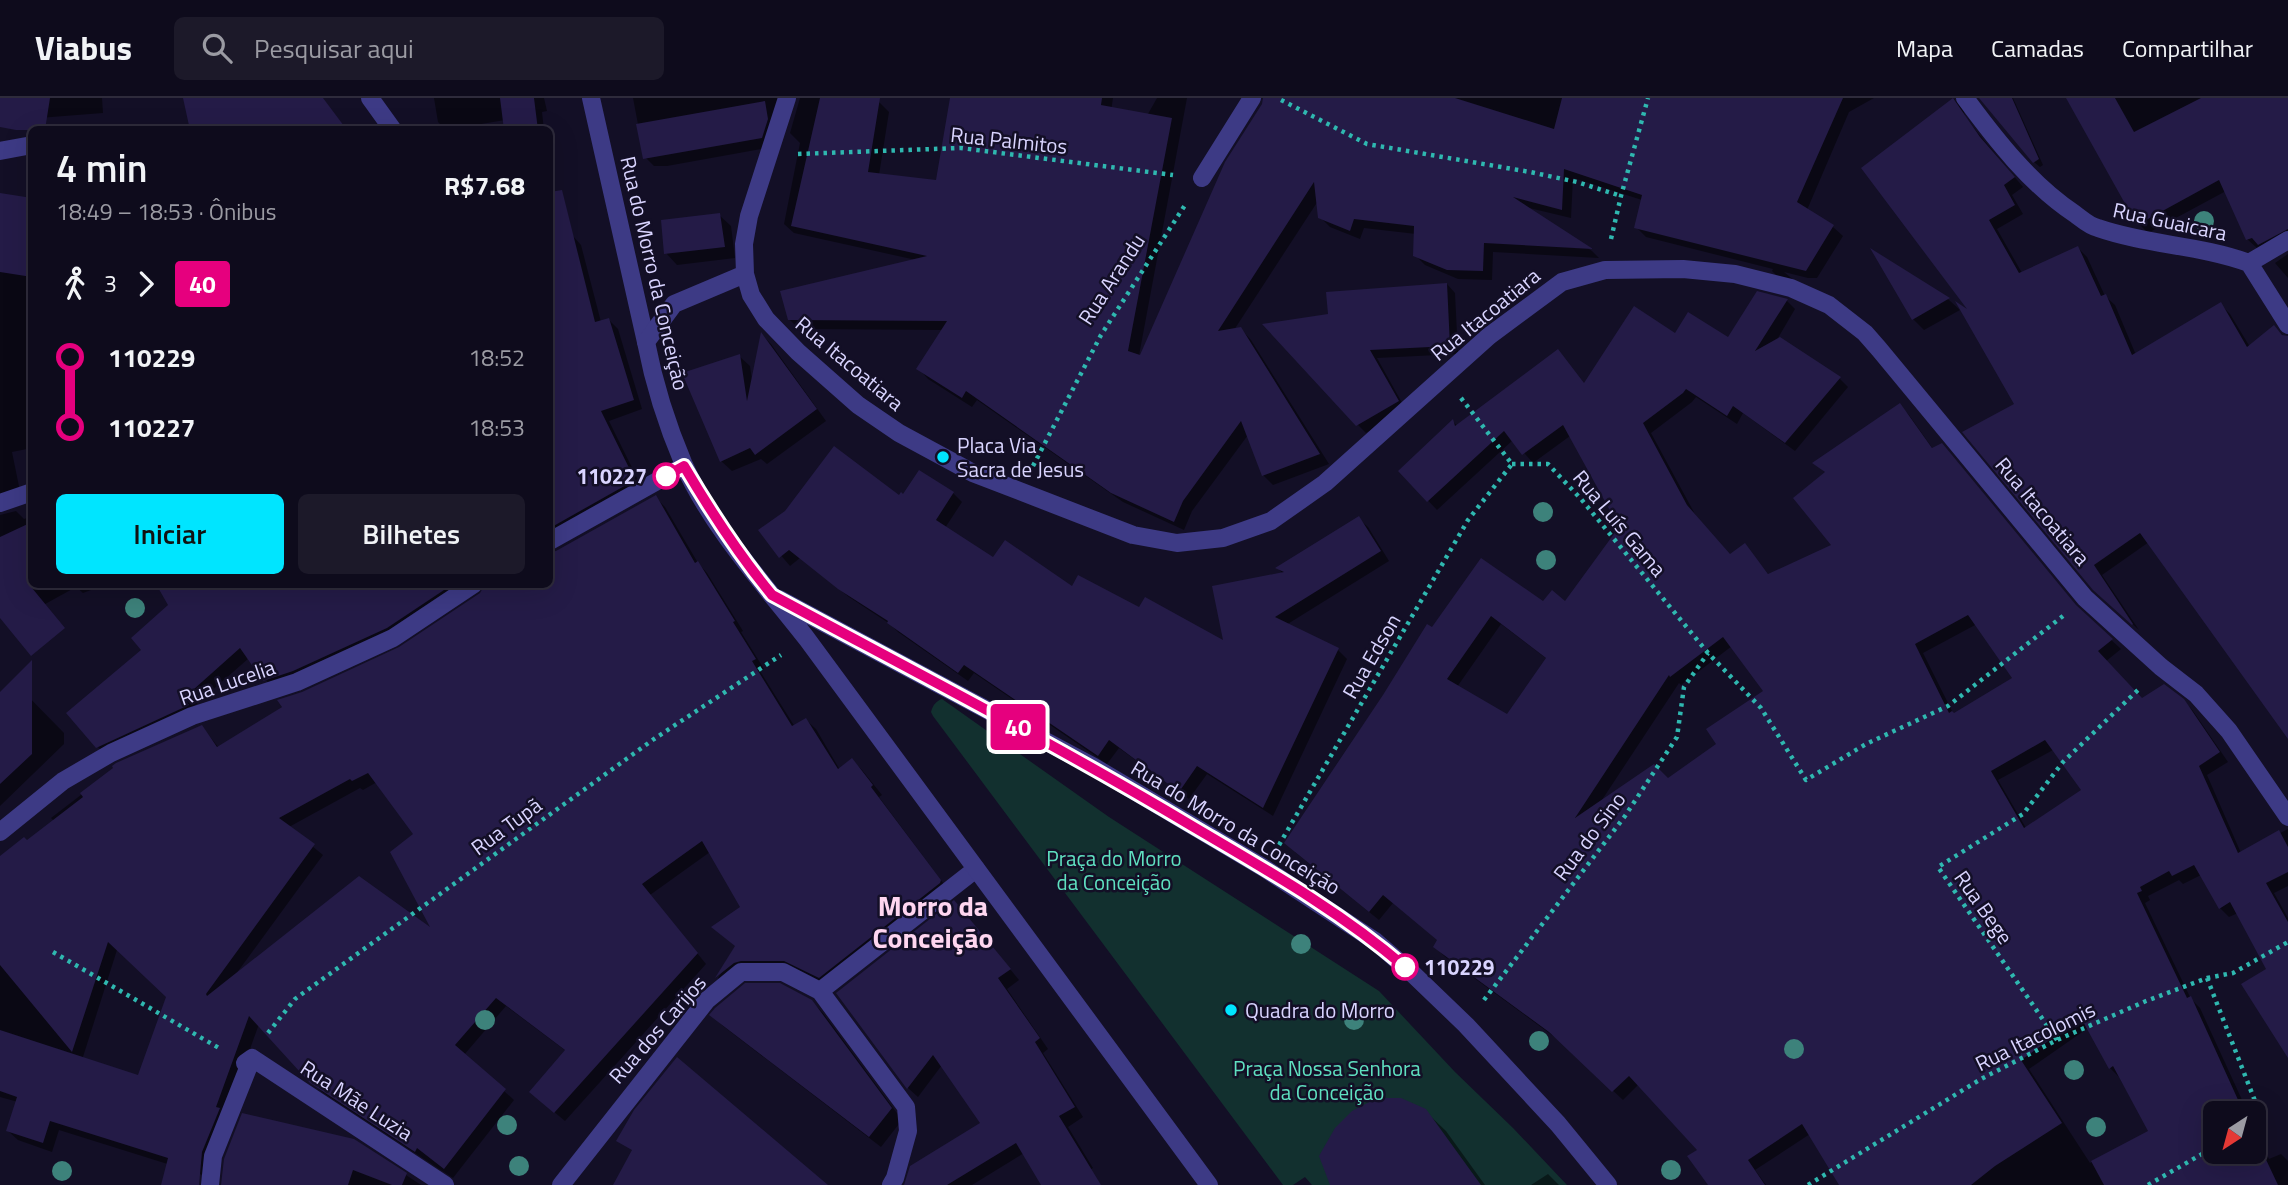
<!DOCTYPE html>
<html lang="pt">
<head>
<meta charset="utf-8">
<style>
  :root { --surface:#0e0b1c; --page:#1c1929; --text:#f1f3f6; --muted:#9b9ba3; --line:#2e2b3b; --accent:#00e5ff }
  body { margin:0; font-family:"Titillium Web",sans-serif; background:var(--page); color:var(--text); height:100vh; display:flex; flex-direction:column; font-size:26px; white-space:nowrap }
  * { box-sizing:border-box; margin:0 }
  p { font-size:23px; color:var(--muted) }
  .icon { flex:none; width:38px; height:38px; fill:none; stroke:currentColor; stroke-width:2; stroke-linecap:round; stroke-linejoin:round }
  .map { position:relative; flex:1; overflow:hidden }
  .drawer { position:absolute; left:28px; top:28px; width:525px; height:462px; display:flex; flex-direction:column; background:var(--surface); border-radius:10px; box-shadow:0 7px 28px #0002,0 0 0 2px var(--line) }
  .drawer>* { flex:none }
  .badge { padding:0 14px; border-radius:5px; font-size:24px; line-height:46px }
  .needle { width:46px; rotate:216deg }
  .fabs { position:absolute; left:2203px; top:1003px; display:grid; gap:14px }
  .fabs a { display:grid; place-items:center; width:63px; height:63px; border-radius:10px; background:var(--surface); box-shadow:0 7px 28px #0002,0 0 0 2px var(--line); font-size:35px }
  .map>.badge { position:absolute; translate:-50% -50%; box-shadow:0 0 0 4px #fff }
  .legs { display:flex; align-items:center; gap:10px; height:77px; padding:0 28px; font-size:23px }
  .legs p { margin-inline-start:auto }
  .headline { display:flex; align-items:center; justify-content:space-between; height:119px; padding:0 28px }
  h1 { font-size:38px; font-weight:600; line-height:52px }
  .action { display:flex; gap:14px; margin-top:auto; padding:14px 28px }
  .action a { flex:1; height:80px; border-radius:10px; background:var(--accent); color:#111; font-size:28px; font-weight:600; line-height:80px; text-align:center }
  .action a+a { background:var(--page); color:var(--text) }
  ul { padding:0 28px; list-style:none }
  li { display:flex; align-items:center; gap:24px; height:70px; font-size:26px }
  li i { display:grid; place-items:center; width:10px; height:100%; margin:0 9px; background:currentColor }
  li i::after { content:''; width:18px; height:18px; margin:-9px; border:5px solid; border-radius:50%; background:var(--surface) }
  li p { margin-inline-start:auto }
  li:first-child i { background:linear-gradient(#0000 50%,currentColor 0) }
  li:last-child i { background:linear-gradient(currentColor 50%,#0000 0) }
  header { display:flex; align-items:center; gap:42px; box-sizing:border-box; height:98px; padding:0 35px; background:var(--surface); border-bottom:2px solid var(--line) }
  header strong { font-size:33px }
  nav { display:flex; gap:38px; margin-inline-start:auto; font-size:24px }
  .search { width:490px; height:63px; background:var(--page); display:flex; align-items:center; gap:18px; box-sizing:border-box; padding:0 24px; border-radius:10px; color:var(--muted); font-size:26px }
  .map>svg:first-child { display:block }
  .green { fill:#12302f }
  .shadow { fill:#0007; fill-rule:evenodd }
  .building { fill:#241b47; fill-rule:evenodd }
  .lines { fill:none; stroke-linecap:round; stroke-linejoin:round }
  .path { stroke:#2fb8b0; stroke-width:4.5; stroke-dasharray:3.5 5; stroke-linecap:butt }
  .service { stroke:#3d3a85; stroke-width:18 }
  .minor { stroke:#3d3a85; stroke-width:18 }
  .tertiary { stroke:#3d3a85; stroke-width:18 }
  .tree { fill:#3d827b }
  .line-1-casing { stroke:#fff; stroke-width:16 }
  .line-1 { stroke:#e6007e; stroke-width:10 }
  .poi-dot { fill:#00e5ff; stroke:#130f26; stroke-width:2.5 }
  .stop-1-dot { fill:#fff; stroke:#e6007e; stroke-width:3.5 }
  .labels { text-anchor:middle; dominant-baseline:central; stroke-width:5; stroke-linejoin:round; paint-order:stroke }
  .street-label { font-size:21px; fill:#d9d4ff; stroke:#130f26 }
  .poi-label { font-size:21px; fill:#d9d4ff; stroke:#130f26; text-anchor:start }
  .stop-label { font-size:21px; font-weight:bold; fill:#d9d4ff; stroke:#130f26; text-anchor:end }
  .park-label { font-size:21px; fill:#5fe0c0; stroke:#130f26 }
  .district-label { font-size:28px; font-weight:bold; fill:#ffd6f0; stroke:#130f26 }
</style>
</head>
<body>
<header>
<strong>Viabus</strong>
<div class="search"><svg class="icon" aria-label="search" viewBox="0 0 24 24"><circle cx="10" cy="10" r="6"/><path d="M15 15l6 6"/></svg>Pesquisar aqui</div>
<nav><a>Mapa</a><a>Camadas</a><a>Compartilhar</a></nav>
</header>
<div class="map">
<svg width="2288" height="1087" viewBox="0 0 2288 1087">
  <rect width="100%" height="100%" fill="#130f26"/>
  <path class="green" d="M942 601 1109 719 1379 893 1455 974 1513 1030 1567 1087H1312L1305 1079 1293 1087H1283L933 618 931 614C933 607 936 603 942 601Z"/>
  <path class="shadow" d="M0 0H102L103 15 0 23Z
    M434 0H544L547 13 542 14 544 32H506L505 22 446 32 438 24Z
    M633 0H792L772 49 667 68H654L644 58Z
    M800 0H875L889 14 879 77 938 84 952 0H1113L1097 106 1157 0H1187L1138 263 1286 0H1874L1849 14 1807 112 1833 129 1843 138 1817 180H1808L1784 174 1801 188 1783 184 1772 173 1773 171 1646 139 1636 129 1642 102 1573 80 1571 120 1525 109 1592 153 1599 160 1493 154 1492 182 1458 181 1425 167 1415 157 1416 136 1364 130 1360 141 1330 129 1320 119 1318 103 1234 232 1241 231 1251 242 1329 366 1273 387 1263 377 1248 337 1192 413 1184 432 1123 404 977 302 972 309 928 281 919 271 943 232 799 231 789 221 916 162 794 135 784 126 800 45 790 35Z
    M1982 0H2013L2043 67 2040 69 2034 64Z
    M2068 0H2288V143L2257 150 2247 141 2226 93 2148 135 2139 126Z
    M1954 1 1963 10 1965 18 1977 34 2023 89 2012 97 2023 116 1997 131 2022 175 2078 150 2087 159 2105 198 2115 207 2136 257 2221 207 2230 216 2250 249 2274 229 2284 238 2288 239V638L2149 444 2102 477 2139 532 2105 501 2017 307 1973 217Z
    M550 64 553 86 550 87Z
    M0 97 32 108V350L12 354 21 398 0 408Z
    M719 117 731 128 735 160 677 167 666 155Z
    M559 136 572 137 581 147 601 224 609 222 618 231 642 311 609 323 643 392 550 449V291L561 287 550 252V137Z
    M1875 155 1949 202 1960 212 1924 232 1913 221Z
    M2288 156V180L2275 165Z
    M1447 186 1455 195 1458 256 1377 260 1406 312 1366 335 1358 327 1330 218Z
    M1786 202 1795 211 1778 240 1839 280 1848 289 1795 353 1743 315 1737 326 1696 299 1692 304 1651 335 1696 418 1730 458 1745 447 1769 477 1834 448 1826 375 1815 365 1899 307 1909 317 1933 351 2082 515 2121 551 2105 564 2142 602H2183L2193 613 2228 664 2207 677 2241 755 2288 731V788L2274 795 2288 820V957L2269 872 2238 815 2229 819 2220 810 2201 777 2183 786 2179 782 2148 798 2150 802 2145 805 2191 901 2200 910 2248 1015H2216V1054H2254V1028L2269 1061 2281 1056 2288 1063V1087H1841L1810 1036 1755 1072 1766 1087H1710L1700 1052 1639 986 1623 1002 1560 943 1444 858 1435 848 1439 843 1393 805 1379 822 1295 754 1433 531 1544 506H1565L1621 429 1570 338 1533 365 1513 342 1437 412 1400 373 1453 324 1458 328 1585 287 1675 237 1728 242ZM1501 526 1547 561 1507 618 1457 589ZM1977 526 2015 581 1954 617 1923 555ZM1732 548 1765 593 1718 647 1668 682 1600 705 1679 585 1681 587ZM2053 652 2083 692 2026 730 1998 682ZM2088 930 2110 970 2119 979 2150 1034 2090 1065 2029 971Z
    M762 237 771 246 826 323 767 366 761 361 732 373 721 363 739 258 750 268 752 282Z
    M953 395 962 404 945 430 993 462 1072 491 1140 511 1226 545 1283 476 1278 470 1358 420 1368 429 1389 463 1286 527 1338 552 1347 561 1273 718 1207 676 1189 701 1119 650 1107 666 974 575 968 583 898 534 890 526 849 499 800 460 790 468 760 433 899 400Z
    M656 400 665 409 698 465 707 475 743 533 741 534 764 571 760 573 795 629 806 622 816 631 840 672 852 662 862 672 882 697 879 699 949 793 829 888 751 871 726 889 718 880 737 849 714 830 743 810 710 754 650 797 706 866 565 1023 541 1003 566 953 506 908 464 957 514 1002 453 1080 322 994 259 926 226 1018 209 1079 59 1032 52 1054 18 1042 8 1033 18 1004 0 999V766L54 723 51 720 116 670 202 629 219 650 302 596 400 551 482 497 550 486V456L556 455ZM377 684 415 736 435 835 236 876 323 757 289 729 360 690 363 692ZM117 852 168 899 139 979 82 962Z
    M16 413 24 421 32 418V486H107L83 495 76 489 9 526 0 517V417Z
    M158 486H476L397 539 274 592 249 560 192 610 107 659 98 649 144 552 170 508Z
    M13 583 64 635V646L0 708V596Z
    M964 815 1019 882 1007 891 1048 951 1043 955 1083 1019 1068 1029 1093 1070 1063 1087H1044L1024 1055 972 1087H918L983 1025 942 967 918 999 908 990 838 895Z
    M811 903 823 915 902 1022 881 1049 723 928 712 917Z
    M1425 1013 1446 1033 1485 1087H1332Z
    M353 1042 421 1087H234Z
    M1548 1076 1559 1087H1531Z"/>
  <path class="building" d="M0 0H50L45 32H16L0 29Z
    M183 0H323L347 32H190Z
    M500 0H534L538 32H504Z
    M820 0H880L868 74 936 82 950 0H1102L1101 7 1172 20 1128 253 1140 257 1225 64 1262 6 1263 0H1455L1554 31 1562 0H1843L1797 104 1834 127 1806 173 1634 130 1642 97 1564 71 1562 112 1513 99 1593 151 1484 145 1483 173 1447 172 1413 158 1414 128 1354 121 1350 133 1318 120 1314 84 1218 233 1241 229 1320 356 1262 378 1241 323 1183 403 1174 424 1111 395 966 293 962 300 916 271 947 223 788 222 780 193 927 158 791 128Z
    M1953 0 1980 39 2015 79 2004 87 2015 107 1989 122 2019 175 2078 148 2101 198 2106 196 2132 257 2221 204 2247 249 2274 227 2282 237 2288 238V641L2140 435 2094 467 2133 526 2132 527 2093 492 1962 334 2014 306 1955 203 1967 211 1861 70Z
    M1979 0H2012L2039 61 2033 65Z
    M2066 0H2115L2134 34 2201 0H2288V131L2258 147 2252 140 2246 142 2219 82 2137 127Z
    M765 3 768 21 762 40 643 61 636 26Z
    M562 92 595 224 609 220 634 302 601 313 635 382 550 430V94Z
    M0 95 32 100V179L0 174Z
    M720 115 725 149 664 156 661 122Z
    M1870 150 1950 200 1912 222Z
    M1447 185 1450 248 1370 252 1399 303 1356 328 1262 226 1328 216 1326 194Z
    M1757 193 1788 201 1755 253 1780 239 1841 279 1785 345 1733 308 1727 318 1686 291 1683 295 1643 325 1687 407 1730 456 1745 445 1768 476 1831 447 1793 400 1825 374 1812 365 1900 305 1932 350 1942 345 2076 507 2113 541 2098 553 2142 600 2164 586 2184 601 2220 654 2199 668 2238 755 2279 732 2288 749V774L2266 785 2288 824V960L2241 886 2266 871 2230 804 2219 811 2194 767 2172 778 2169 773 2140 789 2142 793 2137 795 2187 900 2191 898 2244 1015H2216V1054H2254V1036L2278 1087H2104L2091 1063 2148 1033 2113 968 2109 971 2081 920 2021 962 2062 1025 1995 1068 1971 1087H1839L1802 1026 1748 1062 1765 1087H1708L1687 1058 1697 1052 1629 978 1612 994 1549 934 1433 849 1437 842 1383 797 1369 814 1284 745 1383 597 1427 526 1432 529 1481 460 1543 503 1552 492 1565 503 1619 429 1563 327 1522 357 1504 333 1427 404 1398 373 1453 321 1455 328 1558 251 1584 285 1634 208 1675 235 1688 214 1728 239ZM1968 517 2012 580 1954 615 1952 613 1949 615 1915 546ZM1491 518 1546 560 1507 616 1447 581ZM1723 539 1763 593 1706 631 1716 646 1668 680 1654 666 1575 720 1669 577 1670 579ZM2045 642 2081 692 2024 730 1991 673Z
    M761 234 817 311 755 357 750 350 720 364 682 275 740 256 747 303Z
    M834 348 899 397 901 394 903 396 919 372 954 394 936 422 993 459 1005 442 1072 488 1078 477 1139 509 1145 499 1223 542 1212 488 1284 474 1275 470 1359 418 1381 453 1275 519 1339 550 1263 710 1197 668 1179 694 1109 642 1098 658 964 567 958 575 887 525 888 523 838 491 789 452 779 460 758 432 785 413Z
    M656 397 695 465 698 463 735 523 733 524 756 561 752 563 792 628 806 620 838 671 852 660 873 687 871 689 941 782 940 785 819 880 784 863H741L734 865 715 880 735 848 711 829 740 809 702 743 642 786 698 855 554 1015 529 994 565 952 496 900 455 947 506 991 444 1071 417 1050 415 1054 310 985 249 918 216 1009 220 1010 202 1054 199 1087H161L168 1060 50 1023 43 1045 6 1033 17 999 0 993V932L138 977 166 899 108 844 72 954 0 867V758L24 739 27 742 83 699 80 695 113 670 112 668 116 665 202 627 217 649 282 609 277 602 302 594 399 549 480 495 485 486H550V454L556 453ZM368 675 413 736 390 754 430 829 359 778 207 898 206 896 315 746 279 720 350 681 352 683Z
    M32 424V490L65 530 31 558 0 520V439Z
    M156 486H453L387 530 293 573 263 583 240 550 184 600 189 607 96 650 66 615 141 552 131 540 168 507Z
    M32 562V656L0 686V594Z
    M954 802 1011 871 998 880 1040 940 1035 944 1075 1009 1059 1018 1101 1087H1041L1016 1045 947 1087H904L910 1068 980 1025 933 957 907 991 836 895Z
    M745 885H780L812 902 892 1010 869 1039 709 917 715 910Z
    M677 959 828 1087H613L632 1052 616 1043 634 1012Z
    M1377 1000H1401L1426 1011 1481 1087H1330L1319 1058 1335 1030 1352 1013Z
    M242 1015 354 1041 407 1075 402 1087H392L353 1072 348 1087H221L224 1061Z"/>
  <g class="lines">
    <path class="path" d="M1281 2 1367 46 1530 74 1577 84 1621 98
      M798 56 961 50 1173 77
      M1611 141 1621 98 1648 0
      M1461 300 1512 366
      M1512 366H1548L1581 401 1708 555 1761 610 1806 682 1866 646 1948 608 2063 518
      M1033 368 1101 237 1187 104
      M1279 747 1468 422 1512 366
      M53 854 219 950
      M2207 880 2255 1003 2250 1015
      M1484 902 1625 718 1677 639 1684 589 1708 555
      M268 935 295 901 654 641 781 557
      M2057 942 1938 769 2023 716 2063 664 2140 590
      M1808 1087 1981 981 2057 942 2146 903 2207 880 2233 875 2288 844
      M2148 1087 2216 1048"/>
    <path class="service" d="M820 893 906 1009 908 1033 895 1080 891 1087
      M245 965 252 960 445 1087
      M210 1087 213 1058 252 960
      M561 1087 707 902 741 874H783L820 893 976 771"/>
    <path class="minor" d="M370 0 393 32
      M591 0 646 244
      M1965 0C1996 42 2031 87 2075 116 2082 121 2089 128 2098 130 2147 147 2200 147 2249 165L2288 142
      M0 53 32 47
      M1202 80 1252 0
      M2249 165 2288 227
      M0 405 32 394
      M550 443 684 368
      M0 734 63 683 111 655 192 618 297 584 393 540 474 486"/>
    <path class="tertiary" d="M787 0 749 118 744 146 745 176 751 197 766 221 798 254 858 307 899 335 973 375 1133 437 1177 445 1223 440 1271 423 1325 385 1489 238 1562 184 1605 172 1683 171 1735 176 1791 190 1829 207 1865 235 1879 251 2085 500 2161 569 2196 596 2229 633 2288 719
      M745 176 674 206 646 244C654 286 667 327 684 367 713 431 764 486 807 541L1209 1087
      M779 501 1094 669 1264 770 1375 843 1413 876 1466 927 1558 1026 1608 1087"/>
  </g>
  <g class="tree">
    <circle cx="2204" cy="123" r="10"/>
    <circle cx="1543" cy="414" r="10"/>
    <circle cx="1546" cy="462" r="10"/>
    <circle cx="135" cy="510" r="10"/>
    <circle cx="1301" cy="846" r="10"/>
    <circle cx="485" cy="922" r="10"/>
    <circle cx="1354" cy="922" r="10"/>
    <circle cx="1539" cy="943" r="10"/>
    <circle cx="1794" cy="951" r="10"/>
    <circle cx="2074" cy="972" r="10"/>
    <circle cx="507" cy="1027" r="10"/>
    <circle cx="2096" cy="1029" r="10"/>
    <circle cx="519" cy="1068" r="10"/>
    <circle cx="1671" cy="1072" r="10"/>
    <circle cx="62" cy="1073" r="10"/>
  </g>
  <g class="lines">
    <g class="line-1-casing">
      <path id="line-1" d="M666 378 684 368C711 414 739 457 772 497 913 573 1055 646 1192 728 1265 771 1340 813 1405 869"/>
    </g>
    <use href="#line-1" class="line-1"/>
  </g>
  <g class="poi-dot">
    <circle cx="943" cy="359" r="7"/>
    <circle cx="1231" cy="912" r="7"/>
  </g>
  <g class="stop-1-dot">
    <circle cx="666" cy="378" r="12"/>
    <circle cx="1405" cy="869" r="12"/>
  </g>
  <g class="labels">
    <g class="street-label">
      <text transform="translate(1009 42) rotate(6)">Rua Palmitos</text>
      <text transform="translate(2170 123) rotate(12)">Rua Guaicara</text>
      <text transform="translate(655 175) rotate(77)">Rua do Morro da Conceição</text>
      <text transform="translate(1111 181) rotate(-57)">Rua Arandu</text>
      <text transform="translate(1485 216) rotate(-39)">Rua Itacoatiara</text>
      <text transform="translate(850 265) rotate(40)">Rua Itacoatiara</text>
      <text transform="translate(2043 413) rotate(50)">Rua Itacoatiara</text>
      <text transform="translate(1620 425) rotate(50)">Rua Luís Gama</text>
      <text transform="translate(1371 558) rotate(-60)">Rua Edson</text>
      <text transform="translate(227 584) rotate(-19)">Rua Lucelia</text>
      <text transform="translate(506 728) rotate(-36)">Rua Tupã</text>
      <text transform="translate(1236 729) rotate(31)">Rua do Morro da Conceição</text>
      <text transform="translate(1589 738) rotate(-53)">Rua do Sino</text>
      <text transform="translate(1984 809) rotate(55)">Rua Bege</text>
      <text transform="translate(657 931) rotate(-49)">Rua dos Carijos</text>
      <text transform="translate(2035 938) rotate(-26)">Rua Itacolomis</text>
      <text transform="translate(357 1002) rotate(33)">Rua Mãe Luzia</text>
    </g>
    <g class="poi-label">
      <text x="957" y="347">Placa Via<tspan x="957" dy="24">Sacra de Jesus</tspan></text>
      <text x="1245" y="912">Quadra do Morro</text>
    </g>
    <g class="stop-label">
      <text x="647" y="378">110227</text>
      <text x="1424" y="869" text-anchor="start">110229</text>
    </g>
    <g class="park-label">
      <text x="1114" y="760">Praça do Morro<tspan x="1114" dy="24">da Conceição</tspan></text>
      <text x="1327" y="970">Praça Nossa Senhora<tspan x="1327" dy="24">da Conceição</tspan></text>
    </g>
    <g class="district-label">
      <text x="933" y="807">Morro da<tspan x="933" dy="32">Conceição</tspan></text>
    </g>
  </g>
</svg>
<div class="fabs">
<a><svg class="needle" viewBox="-14 -14 28 28"><path d="M0-13l5 13h-10z" fill="#e53935"/><path d="M0 13l5-13h-10z" fill="#9b9ba3"/></svg></a>
</div>
<b class="badge" style="left:1018px;top:629px;background:#e6007e;color:#fff">40</b>
<section class="drawer">
<div class="headline"><div><h1>4 min</h1><p>18:49 – 18:53 · Ônibus</p></div><b>R$7.68</b></div>
<div class="legs"><svg class="icon" aria-label="walk" viewBox="0 0 24 24"><circle cx="13" cy="4" r="2"/><path d="M13 8l-2 6 4 7M11 14l-3 7M7 12l3-4h3l4 4"/></svg>3<svg class="icon" aria-label="forward" viewBox="0 0 24 24"><path d="M9 5l7 7-7 7"/></svg><b class="badge" style="background:#e6007e;color:#fff">40</b></div>
<ul>
<li><i style="color:#e6007e"></i><b>110229</b><p>18:52</p></li>
<li><i style="color:#e6007e"></i><b>110227</b><p>18:53</p></li>
</ul>
<div class="action"><a>Iniciar</a><a>Bilhetes</a></div>
</section>
</div>
</body>
</html>
